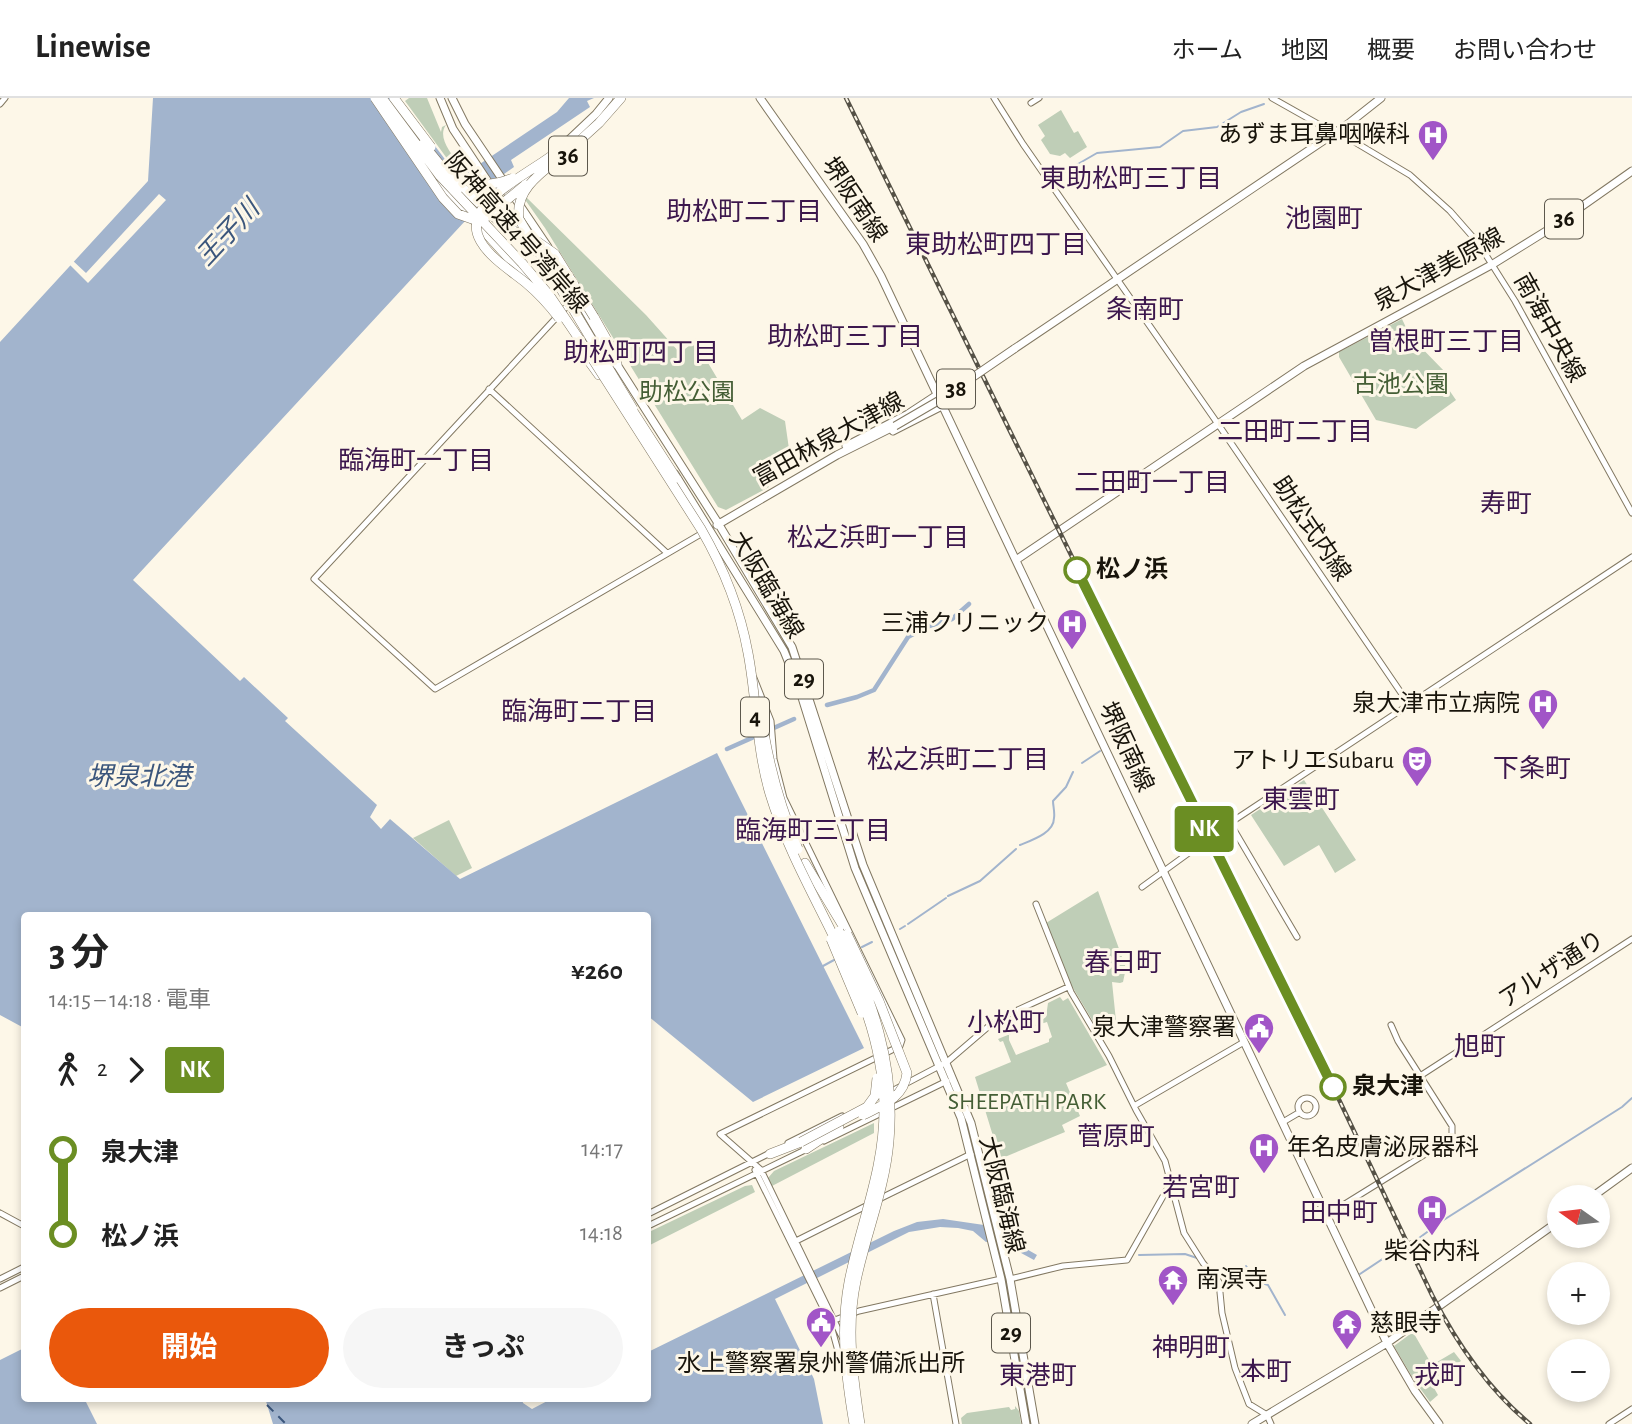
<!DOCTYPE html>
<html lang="ja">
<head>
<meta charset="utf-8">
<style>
  :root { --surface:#fff; --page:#f6f6f6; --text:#222; --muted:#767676; --line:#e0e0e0; --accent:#ea580c }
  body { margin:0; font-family:"Alegreya Sans","Noto Sans JP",sans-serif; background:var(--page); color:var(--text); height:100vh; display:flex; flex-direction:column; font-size:26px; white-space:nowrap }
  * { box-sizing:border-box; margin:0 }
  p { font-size:23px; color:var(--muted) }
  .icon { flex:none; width:38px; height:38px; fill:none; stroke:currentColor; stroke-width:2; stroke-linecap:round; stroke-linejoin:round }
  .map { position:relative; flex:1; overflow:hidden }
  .drawer { position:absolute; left:21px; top:814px; width:630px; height:490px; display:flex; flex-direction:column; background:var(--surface); border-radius:7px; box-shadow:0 4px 10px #0003 }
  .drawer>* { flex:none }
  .badge { padding:0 14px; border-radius:5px; font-size:24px; line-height:46px }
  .needle { width:46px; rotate:284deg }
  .buttons { position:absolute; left:1547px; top:1087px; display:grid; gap:14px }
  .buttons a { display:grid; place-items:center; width:63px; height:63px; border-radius:50%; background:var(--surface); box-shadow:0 4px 10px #0003; font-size:35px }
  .map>.badge { position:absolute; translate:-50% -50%; box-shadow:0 0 0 4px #fff }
  .legs { display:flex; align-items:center; gap:10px; height:77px; padding:0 28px; font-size:23px }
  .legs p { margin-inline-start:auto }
  .overview { display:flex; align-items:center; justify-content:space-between; height:119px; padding:0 28px }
  h1 { font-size:38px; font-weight:700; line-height:52px }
  .button { display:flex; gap:14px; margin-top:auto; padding:14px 28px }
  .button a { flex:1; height:80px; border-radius:42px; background:var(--accent); color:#fff; font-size:28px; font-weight:700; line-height:80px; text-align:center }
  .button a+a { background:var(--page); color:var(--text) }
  ul { padding:0 28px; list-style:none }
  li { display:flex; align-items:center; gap:24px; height:84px; font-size:26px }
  li i { display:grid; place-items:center; width:10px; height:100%; margin:0 9px; background:currentColor }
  li i::after { content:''; width:18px; height:18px; margin:-9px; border:5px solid; border-radius:50%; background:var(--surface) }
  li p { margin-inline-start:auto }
  li:first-child i { background:linear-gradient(#0000 50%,currentColor 0) }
  li:last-child i { background:linear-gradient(currentColor 50%,#0000 0) }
  header { display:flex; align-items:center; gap:42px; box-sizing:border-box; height:98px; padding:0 35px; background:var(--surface); border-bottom:2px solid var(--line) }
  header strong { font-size:33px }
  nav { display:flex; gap:38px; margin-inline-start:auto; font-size:24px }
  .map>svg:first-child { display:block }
  .green { fill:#bfceb7 }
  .water { fill:#a2b4cd }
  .pier { fill:#fdf7e8 }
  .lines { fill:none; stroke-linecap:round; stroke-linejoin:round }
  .stream { stroke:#a2b4cd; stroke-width:2 }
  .canal { stroke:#a2b4cd; stroke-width:4.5 }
  .ferry { stroke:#3b567c; stroke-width:2; stroke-dasharray:9 7; stroke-linecap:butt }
  .minor-casing { stroke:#827862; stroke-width:7 }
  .major-casing { stroke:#827862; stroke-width:9 }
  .highway-casing { stroke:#827862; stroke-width:10 }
  .minor { stroke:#fff; stroke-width:5 }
  .major { stroke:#fff; stroke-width:7 }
  .highway { stroke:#fff; stroke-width:9 }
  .rail-casing { stroke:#555146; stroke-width:4.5 }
  .rail { stroke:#fdf7e8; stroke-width:2; stroke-dasharray:5; stroke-linecap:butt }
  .major-bridge-casing { stroke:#827862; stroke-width:9; stroke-linecap:butt }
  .highway-bridge-casing { stroke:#827862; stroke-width:10; stroke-linecap:butt }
  .major-bridge { stroke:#fff; stroke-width:7 }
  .highway-bridge { stroke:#fff; stroke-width:9 }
  .line-1-casing { stroke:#fff; stroke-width:16 }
  .line-1 { stroke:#6b8e23; stroke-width:10 }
  .stop-1-dot { fill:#fff; stroke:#6b8e23; stroke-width:3.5 }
  .labels { text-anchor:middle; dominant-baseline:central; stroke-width:6; stroke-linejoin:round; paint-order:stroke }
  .shield { fill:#fdf7e8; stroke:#5d584d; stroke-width:2 }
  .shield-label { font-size:23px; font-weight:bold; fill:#18140b }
  .poi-label { font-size:24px; fill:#18140b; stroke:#fdf7e8; text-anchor:end }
  .street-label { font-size:24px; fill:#18140b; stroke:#fdf7e8 }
  .park-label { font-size:24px; fill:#445e35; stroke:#fdf7e8 }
  .stop-label { font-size:24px; font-weight:bold; fill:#18140b; stroke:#fdf7e8; text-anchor:start }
  .neighbourhood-label { font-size:26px; fill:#3c174d; stroke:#fdf7e8 }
  .water-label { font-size:26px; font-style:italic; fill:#3b567c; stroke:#fdf7e8 }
</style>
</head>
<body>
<header>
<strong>Linewise</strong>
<nav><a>ホーム</a><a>地図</a><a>概要</a><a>お問い合わせ</a></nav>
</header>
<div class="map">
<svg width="1632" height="1326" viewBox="0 0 1632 1326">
  <rect width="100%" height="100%" fill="#fdf7e8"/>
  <path class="green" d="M409 0H427L441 34 442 29 446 27C437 39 451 55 459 67L454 70 405 3Z
    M1061 12 1074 35 1078 33 1087 49 1070 60 1065 55 1060 58 1050 56 1041 42 1045 38 1038 27Z
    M526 99 646 217 680 255 695 243 742 322 760 310 785 323 789 351 769 363 772 372 763 378 769 389 726 412 718 409 545 130 526 103Z
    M1402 221 1410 238 1446 275 1447 289 1456 302 1416 331 1376 322 1339 259V254Z
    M1304 682 1356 762 1335 775 1319 747 1284 768 1251 717Z
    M449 722 472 770 456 778 413 740Z
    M1098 793 1126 870 1123 884 1120 885 1112 884 1116 923 1097 930 1067 880 1046 825Z
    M1060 899 1063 903 1068 900 1107 967 1066 985 1080 1018 1062 1027 1065 1034 1000 1061 975 979 1011 964 1003 943 1000 944 998 941 1015 934 1009 937V942L1016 957 1049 944V941L1052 939 1047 924 1034 928 1046 919 1048 905Z
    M874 1025V1035L772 1088 768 1080 774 1073Z
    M752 1087 755 1094 648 1148 649 1134 745 1088Z
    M1413 1234 1432 1267 1454 1254 1461 1263 1430 1283 1438 1297 1430 1304 1414 1282 1394 1248Z
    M1015 1308 1019 1313 1021 1326H962L961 1320 967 1315 1009 1309 1011 1312 1015 1311Z"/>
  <path class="water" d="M153 0H399L459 80 557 14 569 0H594L587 3 590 9 511 62 514 69 483 91 466 122 133 482 240 583 244 579 288 620 285 623 377 707 370 719 381 731 390 721 460 781 717 655 864 950 753 1004 648 918V817H24V930L0 917V244L148 83Z
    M943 1121 984 1127 1037 1157 1034 1162 997 1142 986 1144 973 1133 958 1130 940 1129 909 1134 775 1201 814 1281 823 1326H273L265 1300H522L523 1305 532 1311 553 1300H648V1254L894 1133 917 1124Z
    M24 1250V1300H84L97 1326H0V1262Z"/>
  <path class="pier" d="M159 96 166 102 88 185 68 165 71 161 86 175Z"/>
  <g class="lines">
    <path class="stream" d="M1052 81 1097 55 1160 49 1183 33 1217 29 1241 14 1264 6
      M1082 665 1100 653
      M1020 747C1032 742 1054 735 1054 720 1055 714 1053 708 1053 703L1066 689 1073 674
      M948 798 980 783 1016 751
      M908 826 946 800
      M900 831 905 828
      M862 849 872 844
      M823 868 834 862
      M1415 1143 1442 1123 1622 1009 1632 1000
      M1139 1157 1185 1156 1197 1160
      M1246 1168 1256 1183 1268 1187 1285 1217
      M1360 1176 1399 1150"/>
    <path class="canal" d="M827 607 857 599 874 592 908 539 926 529 952 521 969 506
      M727 651 794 621"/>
    <path class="ferry" d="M267 1307 286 1326"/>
    <g class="minor-casing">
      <path id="minor" d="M994 0 1023 46 1218 326 1408 605
        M1272 0 1327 31 1343 37 1410 77 1450 113 1479 146 1515 203 1632 415
        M1031 5 1039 0
        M0 6 5 0
        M568 207 314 481 435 591 706 433
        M489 291 667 455
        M754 580 771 623 774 661 784 700 902 942 900 948 720 1036 761 1072 843 1241
        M1230 725 1297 839
        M1142 789 1230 725 1632 459
        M1036 806 1071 894 1109 958 1136 1012 1165 1063 1184 1135 1203 1165 1219 1184 1222 1215 1235 1270 1249 1306 1267 1317 1271 1326
        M1420 978 1632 841
        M888 995 947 964 996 922 1068 889
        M1298 1009a9 9 0 1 1 18 0a9 9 0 1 1-18 0Z
        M1134 1008 1244 944
        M1283 1024 1300 1014
        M824 1043 947 983
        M788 1045 842 1018
        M755 1072 830 1224 843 1271
        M877 1102 971 1056
        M0 1115 24 1128
        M648 1116 770 1055
        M1327 1117 1448 1042 1452 1036V1028L1398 943 1391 927
        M648 1128 809 1050
        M792 1145 868 1107
        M1402 1150 1411 1146
        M0 1181 24 1169
        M1010 1181 1063 1168 1127 1162 1166 1093 1172 1087
        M0 1190 24 1178
        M933 1196 956 1326
        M832 1223 859 1213 1001 1181
        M1609 1326 1632 1311"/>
    </g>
    <g class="major-casing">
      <path id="major" d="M440 0 453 31 534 153
        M452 0 465 26 548 149
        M760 0 863 146 881 178 1387 1245 1415 1293 1439 1326
        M558 52 596 16 609 0
        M508 96 528 78
        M568 184 608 252
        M1014 251 1348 26 1381 0
        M614 262 718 425 792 549 863 767 971 1025 1010 1181 1035 1326
        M893 333 942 308
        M846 348 908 316 937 297
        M675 376 784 553 799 590 855 770 961 1020 1001 1181 1026 1326
        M717 427 837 357 895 328
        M1016 462 1304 268 1493 166 1551 130 1632 73
        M1592 1099 1632 1070
        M1252 1326 1387 1245 1559 1123"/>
    </g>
    <g class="highway-casing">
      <path id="highway" d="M567 54 599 25 621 0
        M426 69 534 188
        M455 83 505 129
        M594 219 612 251 617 266
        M586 259 599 277
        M805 765 843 828
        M806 1051 839 1029
        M770 1056 801 1044"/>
    </g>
    <use href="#minor" class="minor"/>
    <use href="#major" class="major"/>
    <use href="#highway" class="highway"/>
    <g class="rail-casing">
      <path id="rail" d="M846 0 1333 989 1432 1197C1457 1246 1487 1290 1530 1326"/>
    </g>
    <use href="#rail" class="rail"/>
    <g class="major-bridge-casing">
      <path id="major-bridge" d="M895 328 938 303 1014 251"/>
    </g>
    <g class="highway-bridge-casing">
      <path id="highway-bridge" d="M375 0 443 100 458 116 472 121 486 119 525 87
        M382 0 440 78 522 165 550 198 590 257 701 431C723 469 740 511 748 555 757 602 756 649 770 696 803 804 881 889 884 1007 885 1071 861 1123 849 1184 840 1231 846 1279 854 1326
        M394 0 431 49
        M423 46 459 90
        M567 54C547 71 514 89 519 121L633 311
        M447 68C467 88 487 91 513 80
        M505 129 538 144 555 156 594 219
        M559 220C549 207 538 195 526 185 500 164 452 137 491 101 512 81 540 68 562 50
        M629 307 676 380
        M760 607C766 658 778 704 798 751
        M839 833C872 900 896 967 889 1043 885 1091 866 1135 856 1183 846 1230 853 1279 860 1326
        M847 836 879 903 907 975C904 1000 883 1007 863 1017
        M831 841 862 915
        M801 1044 867 1009 875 998 877 980"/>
    </g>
    <use href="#major-bridge" class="major-bridge"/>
    <use href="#highway-bridge" class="highway-bridge"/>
  </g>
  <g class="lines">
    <g class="line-1-casing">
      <path id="line-1" d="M1077 472 1333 989"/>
    </g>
    <use href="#line-1" class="line-1"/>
  </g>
  <defs>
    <g id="hospital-pin" transform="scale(1.575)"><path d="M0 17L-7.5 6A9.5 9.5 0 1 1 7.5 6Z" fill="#a155c7" stroke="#fdf7e8"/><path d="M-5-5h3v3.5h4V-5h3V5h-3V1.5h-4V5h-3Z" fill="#fff"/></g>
    <g id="theatre-pin" transform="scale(1.575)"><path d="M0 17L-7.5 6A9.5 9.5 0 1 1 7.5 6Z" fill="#a155c7" stroke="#fdf7e8"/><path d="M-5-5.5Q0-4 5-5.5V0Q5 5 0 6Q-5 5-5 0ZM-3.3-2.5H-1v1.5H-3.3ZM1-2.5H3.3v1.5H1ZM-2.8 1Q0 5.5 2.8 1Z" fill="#fff"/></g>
    <g id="civic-pin" transform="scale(1.575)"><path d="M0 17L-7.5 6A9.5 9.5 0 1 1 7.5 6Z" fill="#a155c7" stroke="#fdf7e8"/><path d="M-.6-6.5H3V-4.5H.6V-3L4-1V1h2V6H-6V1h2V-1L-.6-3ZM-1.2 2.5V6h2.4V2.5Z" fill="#fff"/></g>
    <g id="temple-pin" transform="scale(1.575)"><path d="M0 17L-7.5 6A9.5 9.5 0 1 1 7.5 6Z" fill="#a155c7" stroke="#fdf7e8"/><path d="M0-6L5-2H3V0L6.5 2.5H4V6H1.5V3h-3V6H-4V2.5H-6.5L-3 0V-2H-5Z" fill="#fff"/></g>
  </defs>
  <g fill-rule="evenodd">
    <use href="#hospital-pin" x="1433" y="37"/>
    <use href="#hospital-pin" x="1072" y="526"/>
    <use href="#hospital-pin" x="1543" y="606"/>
    <use href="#theatre-pin" x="1417" y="663"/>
    <use href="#civic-pin" x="1259" y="930"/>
    <use href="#hospital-pin" x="1264" y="1050"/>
    <use href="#hospital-pin" x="1432" y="1112"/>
    <use href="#temple-pin" x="1173" y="1182"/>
    <use href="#civic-pin" x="821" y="1224"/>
    <use href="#temple-pin" x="1347" y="1226"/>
  </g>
  <g class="stop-1-dot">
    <circle cx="1077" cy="472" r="12"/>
    <circle cx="1333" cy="989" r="12"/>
  </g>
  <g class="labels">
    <g class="shield">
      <rect x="549" y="38.5" width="38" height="39" rx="5"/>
      <rect x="1545" y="101.5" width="38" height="39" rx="5"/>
      <rect x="937" y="271.5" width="38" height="39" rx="5"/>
      <rect x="785" y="561.5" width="38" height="39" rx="5"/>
      <rect x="741" y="599.5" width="28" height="39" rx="5"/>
      <rect x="992" y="1215.5" width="38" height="39" rx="5"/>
    </g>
    <g class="shield-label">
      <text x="568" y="58">36</text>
      <text x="1564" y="121">36</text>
      <text x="956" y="291">38</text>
      <text x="804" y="581">29</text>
      <text x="755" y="619">4</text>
      <text x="1011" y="1235">29</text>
    </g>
    <g class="poi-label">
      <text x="1410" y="37">あずま耳鼻咽喉科</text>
      <text x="1049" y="526">三浦クリニック</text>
      <text x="1520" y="606">泉大津市立病院</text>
      <text x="1394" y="663">アトリエSubaru</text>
      <text x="1236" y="930">泉大津警察署</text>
      <text x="1287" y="1050" text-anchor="start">年名皮膚泌尿器科</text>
      <text x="1432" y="1154" text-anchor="middle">柴谷内科</text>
      <text x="1196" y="1182" text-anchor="start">南溟寺</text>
      <text x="1370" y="1226" text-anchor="start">慈眼寺</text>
      <text x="821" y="1266" text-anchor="middle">水上警察署泉州警備派出所</text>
    </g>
    <g class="street-label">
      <text transform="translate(854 102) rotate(56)">堺阪南線</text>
      <text transform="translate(516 135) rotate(49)">阪神高速4号湾岸線</text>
      <text transform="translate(1439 172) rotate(-29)">泉大津美原線</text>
      <text transform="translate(1549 230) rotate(61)">南海中央線</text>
      <text transform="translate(829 342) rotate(-29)">富田林泉大津線</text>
      <text transform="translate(1311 431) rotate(56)">助松式内線</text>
      <text transform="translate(766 487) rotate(59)">大阪臨海線</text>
      <text transform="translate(1126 649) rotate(65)">堺阪南線</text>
      <text transform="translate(1552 872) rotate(-33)">アルザ通り</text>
      <text transform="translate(1001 1097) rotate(76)">大阪臨海線</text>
    </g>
    <g class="park-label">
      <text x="1401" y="287">古池公園</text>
      <text x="687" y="295">助松公園</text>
      <text x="1027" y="1004">SHEEPATH PARK</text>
    </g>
    <g class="stop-label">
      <text x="1096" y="472">松ノ浜</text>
      <text x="1352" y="989">泉大津</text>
    </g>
    <g class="neighbourhood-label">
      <text x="1131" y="81">東助松町三丁目</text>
      <text x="744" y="114">助松町二丁目</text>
      <text x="1324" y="121">池園町</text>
      <text x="996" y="147">東助松町四丁目</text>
      <text x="1145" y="212">条南町</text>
      <text x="845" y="239">助松町三丁目</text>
      <text x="1446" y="244">曽根町三丁目</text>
      <text x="641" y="255">助松町四丁目</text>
      <text x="1295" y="334">二田町二丁目</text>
      <text x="416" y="363">臨海町一丁目</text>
      <text x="1152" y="385">二田町一丁目</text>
      <text x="1506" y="406">寿町</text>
      <text x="878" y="440">松之浜町一丁目</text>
      <text x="579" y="614">臨海町二丁目</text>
      <text x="958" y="662">松之浜町二丁目</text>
      <text x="1532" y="671">下条町</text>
      <text x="1301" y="702">東雲町</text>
      <text x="813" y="733">臨海町三丁目</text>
      <text x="1123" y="865">春日町</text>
      <text x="1006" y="925">小松町</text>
      <text x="1480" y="949">旭町</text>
      <text x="1116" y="1039">菅原町</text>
      <text x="1201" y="1090">若宮町</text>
      <text x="1339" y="1115">田中町</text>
      <text x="1191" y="1250">神明町</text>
      <text x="1266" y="1274">本町</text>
      <text x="1038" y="1278">東港町</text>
      <text x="1440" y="1278">戎町</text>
    </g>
    <g class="water-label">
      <text transform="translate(228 135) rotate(-47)">王子川</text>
      <text x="139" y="679">堺泉北港</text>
    </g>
  </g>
</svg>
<div class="buttons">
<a><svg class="needle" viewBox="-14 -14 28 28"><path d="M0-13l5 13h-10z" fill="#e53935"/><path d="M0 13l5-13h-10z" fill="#767676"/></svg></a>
<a>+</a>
<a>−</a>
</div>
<b class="badge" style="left:1204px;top:731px;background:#6b8e23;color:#fff">NK</b>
<section class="drawer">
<div class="overview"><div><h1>3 分</h1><p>14:15 – 14:18 · 電車</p></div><b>¥260</b></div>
<div class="legs"><svg class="icon" aria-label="walk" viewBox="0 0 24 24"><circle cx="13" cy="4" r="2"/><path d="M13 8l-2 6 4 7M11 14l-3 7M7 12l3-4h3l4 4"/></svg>2<svg class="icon" aria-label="forward" viewBox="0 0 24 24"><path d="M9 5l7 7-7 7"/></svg><b class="badge" style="background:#6b8e23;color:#fff">NK</b></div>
<ul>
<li><i style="color:#6b8e23"></i><b>泉大津</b><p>14:17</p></li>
<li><i style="color:#6b8e23"></i><b>松ノ浜</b><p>14:18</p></li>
</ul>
<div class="button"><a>開始</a><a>きっぷ</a></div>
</section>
</div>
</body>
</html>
